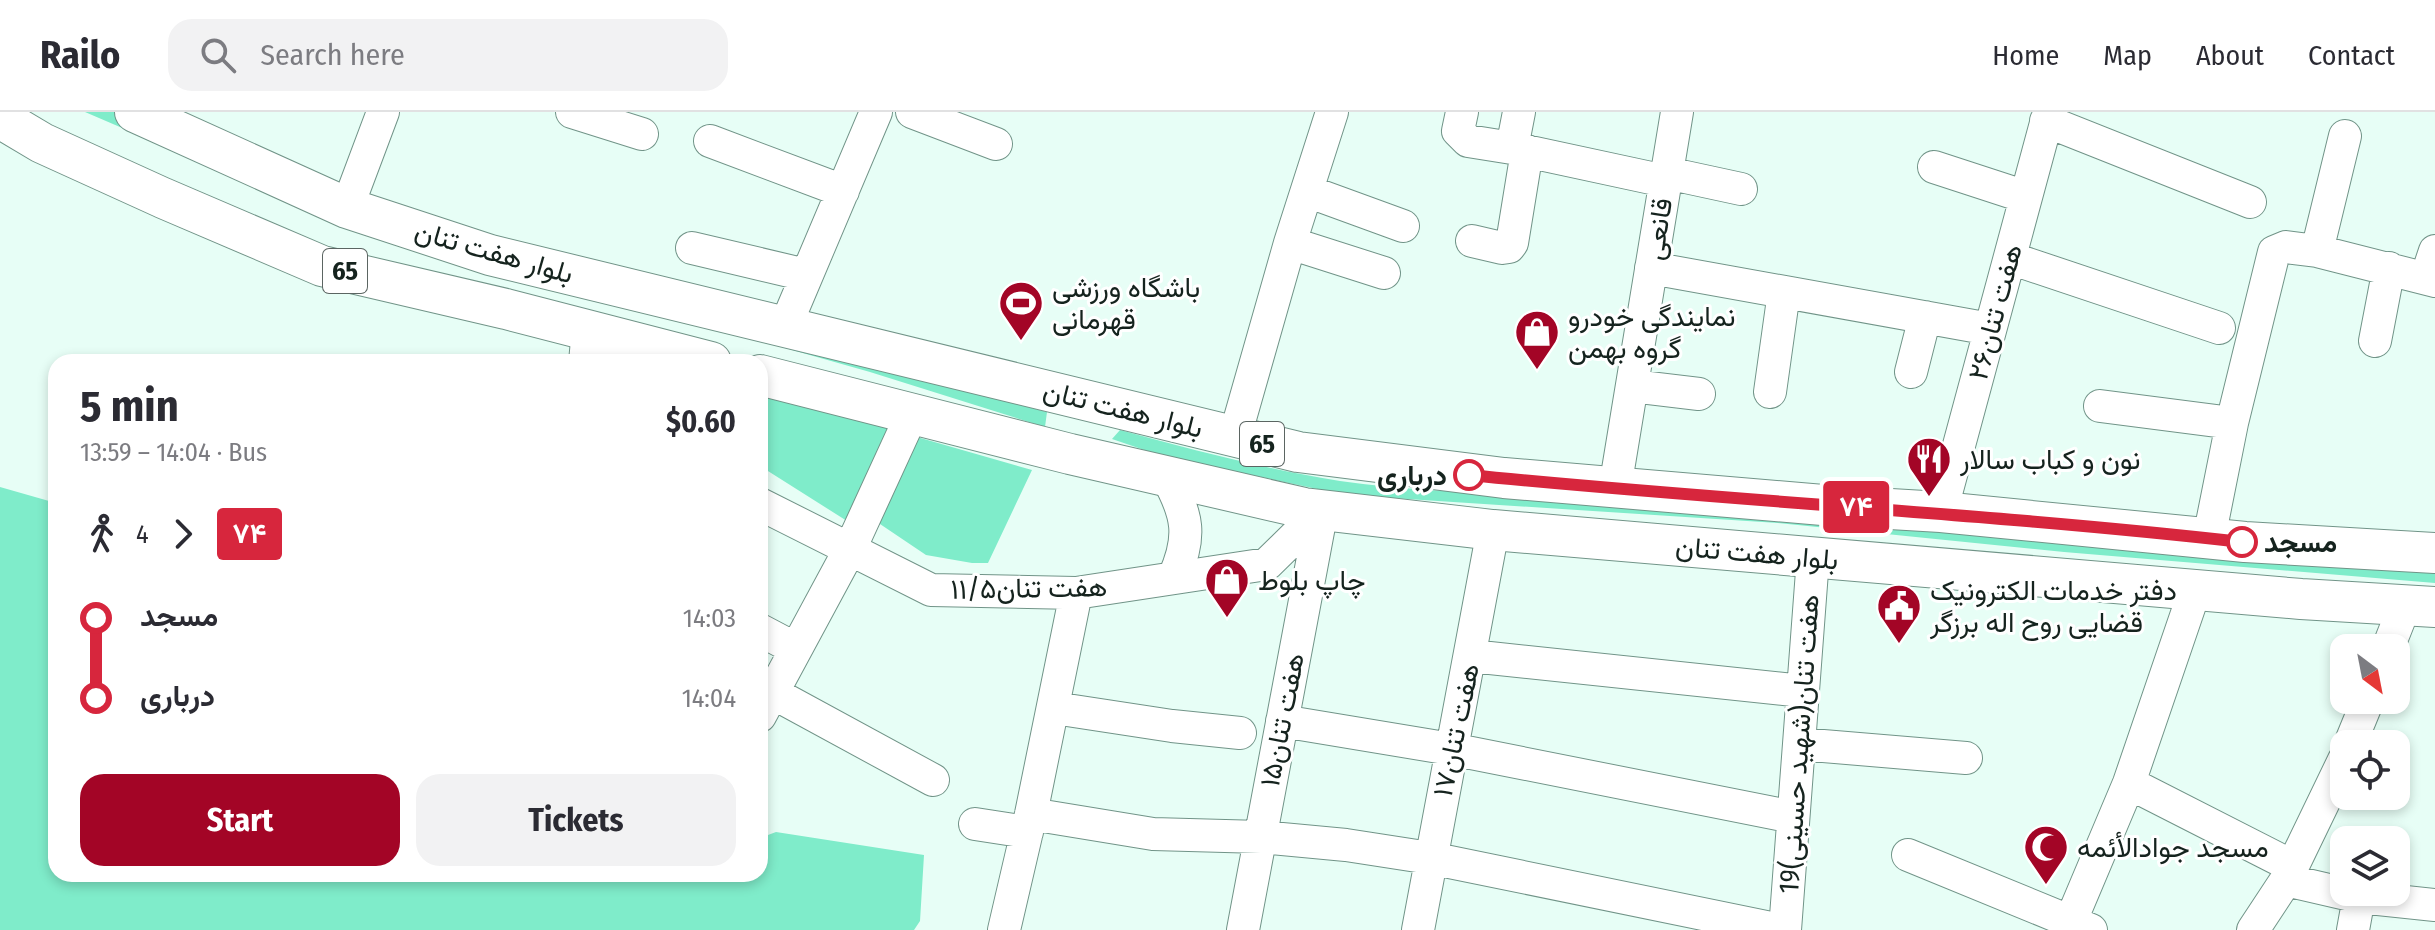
<!DOCTYPE html>
<html lang="en">
<head>
<meta charset="utf-8">
<style>
  :root { --surface:#fff; --page:#f2f2f3; --text:#2b2b33; --muted:#7c7c81; --line:#e1e1e2; --accent:#a30526 }
  body { margin:0; font-family:"Fira Sans Condensed",Vazirmatn,sans-serif; background:var(--page); color:var(--text); height:100vh; display:flex; flex-direction:column; font-size:30px; white-space:nowrap }
  * { box-sizing:border-box; margin:0 }
  p { font-size:26px; color:var(--muted) }
  .icon { flex:none; width:44px; height:44px; fill:none; stroke:currentColor; stroke-width:2; stroke-linecap:round; stroke-linejoin:round }
  .map { position:relative; flex:1; overflow:hidden }
  .sheet { position:absolute; left:48px; top:242px; width:720px; height:528px; display:flex; flex-direction:column; background:var(--surface); border-radius:24px; box-shadow:0 4px 12px #0003 }
  .sheet>* { flex:none }
  .badge { padding:0 16px; border-radius:6px; font-size:28px; line-height:52px }
  .needle { width:52px; rotate:148deg }
  .tools { position:absolute; left:2330px; top:522px; display:grid; gap:16px }
  .tools a { display:grid; place-items:center; width:80px; height:80px; border-radius:16px; background:var(--surface); box-shadow:0 4px 12px #0003; font-size:40px }
  .map>.badge { position:absolute; translate:-50% -50%; box-shadow:0 0 0 4px #fff }
  .legs { display:flex; align-items:center; gap:12px; height:88px; padding:0 32px; font-size:26px }
  .legs p { margin-inline-start:auto }
  .head { display:flex; align-items:center; justify-content:space-between; height:136px; padding:0 32px }
  h1 { font-size:44px; font-weight:700; line-height:60px }
  .button { display:flex; gap:16px; margin-top:auto; padding:16px 32px }
  .button a { flex:1; height:92px; border-radius:24px; background:var(--accent); color:#fff; font-size:32px; font-weight:700; line-height:92px; text-align:center }
  .button a+a { background:var(--page); color:var(--text) }
  ul { padding:0 32px; list-style:none }
  li { display:flex; align-items:center; gap:28px; height:80px; font-size:30px }
  li i { display:grid; place-items:center; width:12px; height:100%; margin:0 10px; background:currentColor }
  li i::after { content:''; width:20px; height:20px; margin:-10px; border:6px solid; border-radius:50%; background:var(--surface) }
  li p { margin-inline-start:auto }
  li:first-child i { background:linear-gradient(#0000 50%,currentColor 0) }
  li:last-child i { background:linear-gradient(currentColor 50%,#0000 0) }
  header { display:flex; align-items:center; gap:48px; box-sizing:border-box; height:112px; padding:0 40px; background:var(--surface); border-bottom:2px solid var(--line) }
  header strong { font-size:38px }
  nav { display:flex; gap:44px; margin-inline-start:auto; font-size:28px }
  .search { width:560px; height:72px; background:var(--page); display:flex; align-items:center; gap:20px; box-sizing:border-box; padding:0 28px; border-radius:24px; color:var(--muted); font-size:30px }
  .map>svg:first-child { display:block }
  .green { fill:#7fecca }
  .lines { fill:none; stroke-linecap:round; stroke-linejoin:round }
  .minor-casing { stroke:#719488; stroke-width:34 }
  .major-casing { stroke:#719488; stroke-width:42 }
  .minor { stroke:#fff; stroke-width:32 }
  .major { stroke:#fff; stroke-width:40 }
  .line-1-casing { stroke:#fff; stroke-width:18 }
  .line-1 { stroke:#d7263d; stroke-width:12 }
  .stop-1-dot { fill:#fff; stroke:#d7263d; stroke-width:4 }
  .labels { text-anchor:middle; dominant-baseline:central; stroke-width:6; stroke-linejoin:round; paint-order:stroke }
  .shield { fill:#fff; stroke:#5b6562; stroke-width:2 }
  .shield-label { font-size:26px; font-weight:bold; fill:#15231e }
  .street-label { font-size:28px; fill:#15231e; stroke:#fff }
  .poi-label { font-size:28px; fill:#15231e; stroke:#fff; text-anchor:start }
  .stop-label { font-size:28px; font-weight:bold; fill:#15231e; stroke:#fff; text-anchor:end }
</style>
</head>
<body>
<header>
<strong>Railo</strong>
<div class="search"><svg class="icon" aria-label="search" viewBox="0 0 24 24"><circle cx="10" cy="10" r="6"/><path d="M15 15l6 6"/></svg>Search here</div>
<nav><a>Home</a><a>Map</a><a>About</a><a>Contact</a></nav>
</header>
<div class="map">
<svg width="2435" height="818" viewBox="0 0 2435 818">
  <rect width="100%" height="100%" fill="#e7fef6"/>
  <path class="green" d="M85 0H117L943 272 1047 300 1045 315 870 260 735 222 248 70Z
    M760 278 894 315 847 409 760 354Z
    M1120 318C1193 338 1265 357 1340 369 1410 379 1481 381 1552 383L2435 458V471L2064 440 1778 411 1346 383 1162 344 1112 327Z
    M917 325 1032 358 988 451H972L926 443 877 410Z
    M0 375 56 391V762H760V726L776 720 924 743 920 809 914 818H0Z"/>
  <g class="lines">
    <g class="minor-casing">
      <path id="minor" d="M572 0 642 22
        M912 0 996 32
        M1462 0 1458 19 1468 29 1512 36 1665 69
        M2046 9 2250 90
        M710 29 843 79
        M1512 36 1519 0
        M1934 55 2026 85
        M1667 61 1741 77
        M1307 79 1403 114
        M347 96 383 0
        M1472 129 1502 136 1509 135 1512 131 1527 39
        M1290 131 1384 161
        M692 136 806 163
        M2317 139 2345 24
        M2010 146 2219 216
        M1651 156 1990 217
        M2426 166 2435 139
        M785 215 876 0
        M2375 229 2389 156
        M585 250 588 218
        M1911 260 1925 205
        M1632 274 1699 282
        M1770 280 1784 180
        M2100 294 2232 311
        M1235 324 1290 131 1332 0
        M1167 365C1188 403 1192 425 1174 465
        M1615 376 1677 0
        M760 392 931 478 1076 481 1267 452 1322 398
        M1941 400 2049 0
        M2209 426 2232 311 2274 140 2286 135 2317 139 2435 169
        M760 518 796 537
        M2388 536 2405 493
        M1471 544 1802 579
        M773 581 933 668
        M1054 596 1172 614 1240 621
        M760 604 850 437 912 302
        M1282 609 1451 637 1793 705
        M1799 632 1966 646
        M2350 632 2368 588
        M2129 671 2292 754
        M1031 702 1153 722 1261 725 1346 733 1430 746 1781 818
        M975 712 1027 720
        M1908 743 2091 818
        M2286 768 2359 785 2435 793
        M1004 818 1031 702 1076 481
        M1243 818 1322 398
        M1418 818 1493 418
        M1785 818 1813 446
        M2067 818 2129 671 2195 478
        M2253 818 2286 768 2344 648
        M2353 818 2359 785"/>
    </g>
    <g class="major-casing">
      <path id="major" d="M135 0 347 96 490 143 1298 340 1504 366 1823 393 1941 400 2245 430 2435 441
        M0 6 42 31 163 86 322 154 506 197 711 250
        M760 263 1070 342 1304 396 1493 418 2301 487 2435 495"/>
    </g>
    <use href="#minor" class="minor"/>
    <use href="#major" class="major"/>
  </g>
  <g class="lines">
    <g class="line-1-casing">
      <path id="line-1" d="M1469 363C1727 389 1985 401 2242 430"/>
    </g>
    <use href="#line-1" class="line-1"/>
  </g>
  <defs>
    <g id="stadium-pin" transform="scale(2.3)"><path d="M0 17L-7.5 6A9.5 9.5 0 1 1 7.5 6Z" fill="#a30526" stroke="#fff"/><path d="M0-5a6.5 5 0 1 0 0 10a6.5 5 0 1 0 0-10ZM-3.5-1.8h7v3.6h-7Z" fill="#fff"/></g>
    <g id="shop-pin" transform="scale(2.3)"><path d="M0 17L-7.5 6A9.5 9.5 0 1 1 7.5 6Z" fill="#a30526" stroke="#fff"/><path d="M-5-2.5h2.3a2.7 3.5 0 0 1 5.4 0H5L5.5 6h-11ZM-1.5-2.5h3a1.5 2.3 0 0 0-3 0Z" fill="#fff"/></g>
    <g id="restaurant-pin" transform="scale(2.3)"><path d="M0 17L-7.5 6A9.5 9.5 0 1 1 7.5 6Z" fill="#a30526" stroke="#fff"/><path d="M-5-6h1v4h1v-4h1v4h1v-4h1v5L-1.5 .5V6h-2V.5L-5-1ZM5-6V6H3V1.5H1.5Q1.5-4 5-6Z" fill="#fff"/></g>
    <g id="civic-pin" transform="scale(2.3)"><path d="M0 17L-7.5 6A9.5 9.5 0 1 1 7.5 6Z" fill="#a30526" stroke="#fff"/><path d="M-.6-6.5H3V-4.5H.6V-3L4-1V1h2V6H-6V1h2V-1L-.6-3ZM-1.2 2.5V6h2.4V2.5Z" fill="#fff"/></g>
    <g id="mosque-pin" transform="scale(2.3)"><path d="M0 17L-7.5 6A9.5 9.5 0 1 1 7.5 6Z" fill="#a30526" stroke="#fff"/><path d="M3.5-4.9A6 6 0 1 0 3.5 4.9A5 5 0 1 1 3.5-4.9Z" fill="#fff"/></g>
  </defs>
  <g fill-rule="evenodd">
    <use href="#stadium-pin" x="1021" y="191"/>
    <use href="#shop-pin" x="1537" y="220"/>
    <use href="#restaurant-pin" x="1929" y="347"/>
    <use href="#shop-pin" x="1227" y="468"/>
    <use href="#civic-pin" x="1899" y="494"/>
    <use href="#mosque-pin" x="2046" y="735"/>
  </g>
  <g class="stop-1-dot">
    <circle cx="1469" cy="363" r="14"/>
    <circle cx="2242" cy="430" r="14"/>
  </g>
  <g class="labels">
    <g class="shield">
      <rect x="323" y="137" width="44" height="44" rx="6"/>
      <rect x="1240" y="310" width="44" height="44" rx="6"/>
    </g>
    <g class="shield-label">
      <text x="345" y="159">65</text>
      <text x="1262" y="332">65</text>
    </g>
    <g class="street-label">
      <text transform="translate(1658 117) rotate(-81)">قانعی</text>
      <text transform="translate(494 140) rotate(16)">بلوار هفت تنان</text>
      <text transform="translate(1995 200) rotate(-75)">هفت تنان۲۶</text>
      <text transform="translate(1123 297) rotate(14)">بلوار هفت تنان</text>
      <text transform="translate(1757 441) rotate(5)">بلوار هفت تنان</text>
      <text transform="translate(1029 476) rotate(-1)">۱۱/۵هفت تنان</text>
      <text transform="translate(1282 608) rotate(-79)">هفت تنان۱۵</text>
      <text transform="translate(1456 618) rotate(-78)">هفت تنان۱۷</text>
      <text transform="translate(1799 632) rotate(-86)">19هفت تنان(شهید حسینی)</text>
    </g>
    <g class="poi-label">
      <text x="1052" y="175">باشگاه ورزشی<tspan x="1052" dy="32">قهرمانی</tspan></text>
      <text x="1568" y="204">نمایندگی خودرو<tspan x="1568" dy="32">گروه بهمن</tspan></text>
      <text x="1960" y="347">نون و کباب سالار</text>
      <text x="1258" y="468">چاپ بلوط</text>
      <text x="1930" y="478">دفتر خدمات الکترونیک<tspan x="1930" dy="32">قضایی روح اله برزگر</tspan></text>
      <text x="2077" y="735">مسجد جوادالأئمه</text>
    </g>
    <g class="stop-label">
      <text x="1447" y="363">درباری</text>
      <text x="2264" y="430" text-anchor="start">مسجد</text>
    </g>
  </g>
</svg>
<div class="tools">
<a><svg class="needle" viewBox="-14 -14 28 28"><path d="M0-13l5 13h-10z" fill="#e53935"/><path d="M0 13l5-13h-10z" fill="#7c7c81"/></svg></a>
<a><svg class="icon" aria-label="locate" viewBox="0 0 24 24"><circle cx="12" cy="12" r="6"/><path d="M12 2v4M12 18v4M2 12h4M18 12h4"/></svg></a>
<a><svg class="icon" aria-label="layers" viewBox="0 0 24 24"><path d="M12 4l9 5-9 5-9-5zM3 14l9 5 9-5"/></svg></a>
</div>
<b class="badge" style="left:1856px;top:395px;background:#d7263d;color:#fff">۷۴</b>
<section class="sheet">
<div class="head"><div><h1>5 min</h1><p>13:59 – 14:04 · Bus</p></div><b>$0.60</b></div>
<div class="legs"><svg class="icon" aria-label="walk" viewBox="0 0 24 24"><circle cx="13" cy="4" r="2"/><path d="M13 8l-2 6 4 7M11 14l-3 7M7 12l3-4h3l4 4"/></svg>4<svg class="icon" aria-label="forward" viewBox="0 0 24 24"><path d="M9 5l7 7-7 7"/></svg><b class="badge" style="background:#d7263d;color:#fff">۷۴</b></div>
<ul>
<li><i style="color:#d7263d"></i><b>مسجد</b><p>14:03</p></li>
<li><i style="color:#d7263d"></i><b>درباری</b><p>14:04</p></li>
</ul>
<div class="button"><a>Start</a><a>Tickets</a></div>
</section>
</div>
</body>
</html>
